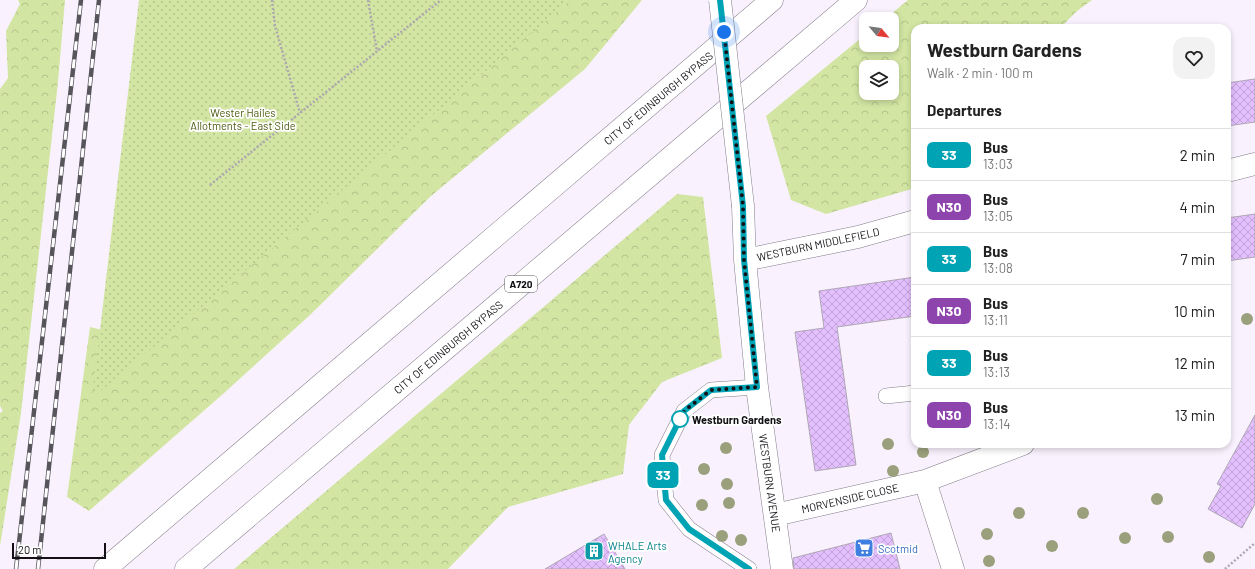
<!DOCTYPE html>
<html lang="en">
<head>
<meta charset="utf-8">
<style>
  :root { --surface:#fff; --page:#f2f2f2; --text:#222; --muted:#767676; --line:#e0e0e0 }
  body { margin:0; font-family:Barlow,sans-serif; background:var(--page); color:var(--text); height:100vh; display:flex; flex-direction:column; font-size:15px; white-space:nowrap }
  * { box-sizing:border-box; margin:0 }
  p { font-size:13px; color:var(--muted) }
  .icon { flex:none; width:22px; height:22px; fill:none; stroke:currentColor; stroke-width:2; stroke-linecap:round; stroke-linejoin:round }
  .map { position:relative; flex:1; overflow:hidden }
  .side { position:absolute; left:911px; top:24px; width:320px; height:424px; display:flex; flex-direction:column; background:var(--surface); border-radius:12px; box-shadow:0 2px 6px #0003 }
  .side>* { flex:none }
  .badge { padding:0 8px; border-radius:6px; font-size:14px; line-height:26px }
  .needle { width:26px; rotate:119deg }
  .fabs { position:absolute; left:859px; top:12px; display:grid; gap:8px }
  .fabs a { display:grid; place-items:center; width:40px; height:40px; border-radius:8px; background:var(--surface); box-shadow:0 2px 6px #0003; font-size:20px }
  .scale { position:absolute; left:12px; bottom:10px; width:94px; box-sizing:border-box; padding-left:4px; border:2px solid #121015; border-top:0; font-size:11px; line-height:14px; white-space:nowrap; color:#121015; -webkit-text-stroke:3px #fff; paint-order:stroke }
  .you { position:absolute; width:20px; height:20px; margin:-10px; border:3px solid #fff; border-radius:50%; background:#1a73e8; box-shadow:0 0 0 6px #1a73e833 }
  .map>.badge { position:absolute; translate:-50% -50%; box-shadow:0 0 0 2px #fff }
  h2 { padding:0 16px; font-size:15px; line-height:36px }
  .round { display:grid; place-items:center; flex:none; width:42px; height:42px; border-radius:12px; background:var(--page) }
  .headline { display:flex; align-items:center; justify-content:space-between; height:68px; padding:0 16px }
  h1 { font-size:19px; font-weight:700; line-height:30px }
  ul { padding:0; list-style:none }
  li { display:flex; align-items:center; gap:12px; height:52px; padding:0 16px; border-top:1px solid var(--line) }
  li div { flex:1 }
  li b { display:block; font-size:15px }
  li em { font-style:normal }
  li .badge { min-width:44px; font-weight:700; text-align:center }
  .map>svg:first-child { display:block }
  .forest { fill:url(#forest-crowns); fill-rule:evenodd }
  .park { fill:url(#park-dots) }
  .building { fill:url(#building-cross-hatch); stroke:#afa7b5 }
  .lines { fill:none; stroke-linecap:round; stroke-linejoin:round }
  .service-casing { stroke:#847c8a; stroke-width:16 }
  .minor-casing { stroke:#847c8a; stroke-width:23 }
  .trunk-casing { stroke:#847c8a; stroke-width:23 }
  .path { stroke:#aca7b1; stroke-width:2.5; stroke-dasharray:2 2; stroke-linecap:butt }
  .service { stroke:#fff; stroke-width:15 }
  .minor { stroke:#fff; stroke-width:22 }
  .trunk { stroke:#fff; stroke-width:22 }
  .rail-casing { stroke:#57545b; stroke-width:4.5 }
  .rail { stroke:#fff; stroke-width:3; stroke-dasharray:9; stroke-linecap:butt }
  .minor-bridge-casing { stroke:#847c8a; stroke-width:23; stroke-linecap:butt }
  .minor-bridge { stroke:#fff; stroke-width:22 }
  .tree { fill:#9aa07c }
  .line-casing { stroke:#fff; stroke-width:9 }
  .line { stroke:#00a3b4; stroke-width:6 }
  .walk { stroke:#121015; stroke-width:4; stroke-dasharray:0 7.2 }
  .stop-dot { fill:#fff; stroke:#00a3b4; stroke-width:2 }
  .labels { text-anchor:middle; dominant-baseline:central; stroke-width:3.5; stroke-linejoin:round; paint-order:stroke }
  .shield { fill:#fff; stroke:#59585b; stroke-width:1 }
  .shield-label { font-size:10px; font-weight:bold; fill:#121015 }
  .street-label { font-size:11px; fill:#121015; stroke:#fff }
  .park-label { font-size:11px; fill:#4d5c11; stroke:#fff }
  .stop-label { font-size:11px; font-weight:bold; fill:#121015; stroke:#fff; text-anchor:start }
  .culture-label { font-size:11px; fill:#0d838f; stroke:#fff; text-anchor:start }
  .shop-label { font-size:11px; fill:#366cbe; stroke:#fff; text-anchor:start }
</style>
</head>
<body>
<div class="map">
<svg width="1255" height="569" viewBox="0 0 1255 569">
  <defs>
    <pattern id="forest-crowns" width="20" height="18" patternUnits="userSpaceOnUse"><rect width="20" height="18" fill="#d2e5a2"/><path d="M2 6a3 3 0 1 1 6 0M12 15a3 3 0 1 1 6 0" fill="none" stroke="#b3c38b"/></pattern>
    <pattern id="park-dots" width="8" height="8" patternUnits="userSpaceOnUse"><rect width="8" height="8" fill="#d2e5a2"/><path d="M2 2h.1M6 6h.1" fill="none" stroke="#b3c38b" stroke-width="1.8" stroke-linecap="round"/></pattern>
    <pattern id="building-cross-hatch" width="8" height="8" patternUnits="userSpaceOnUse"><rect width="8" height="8" fill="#e3bffd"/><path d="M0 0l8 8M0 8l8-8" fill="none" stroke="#c2a3d8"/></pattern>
  </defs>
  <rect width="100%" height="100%" fill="#f9f2fe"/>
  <path class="forest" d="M18 0H65L58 82 21 413 0 546V413L3 411 0 406V89L8 78 6 31 20 4Z
    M561 0H642L585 69 431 196 310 315 223 394 89 511 67 497 90 327 153 342Z
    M908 0H1092L1077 11 1060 28H915V188L826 214 791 200 766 116 866 34V45H892V19H885ZM866 67H892V93H866Z
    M677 194 703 197 722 358 662 382 629 425 623 474 508 507 448 569H234Z"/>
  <path class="park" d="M139 0H571L92 398Z"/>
  <path class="building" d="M1255 79V122L1227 126V83Z
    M1255 214V257L1227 261V218Z
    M915 277V316L837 327 856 465 815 471 795 332 824 328 819 291Z
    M1255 415V504L1242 528 1208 509 1221 486 1217 484Z
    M891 533 900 569H794L793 558Z
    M604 534 625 569H545Z"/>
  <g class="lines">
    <g class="service-casing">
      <path id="service" d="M886 396 915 393
        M749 569 689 529 666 500 662 455 684 411 711 390 757 387"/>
    </g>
    <g class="minor-casing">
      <path id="minor" d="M1227 171 1255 164
        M743 206 745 260 757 387 782 569
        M745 260 858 237 915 221
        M925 481 953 569
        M775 515 925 481 1023 444"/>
    </g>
    <g class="trunk-casing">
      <path id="trunk" d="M105 569 772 0
        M186 569 856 0"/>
    </g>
    <path class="path" d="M272 0 275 26 300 113
      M368 0 377 51
      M210 185 441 0
      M1225 569 1255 543"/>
    <use href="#service" class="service"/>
    <use href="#minor" class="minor"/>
    <use href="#trunk" class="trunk"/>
    <g class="rail-casing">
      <path id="rail" d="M16 569 81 0
        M38 569 99 0"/>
    </g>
    <use href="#rail" class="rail"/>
    <g class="minor-bridge-casing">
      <path id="minor-bridge" d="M720 0 743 206"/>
    </g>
    <use href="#minor-bridge" class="minor-bridge"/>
  </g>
  <g class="tree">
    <circle cx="1247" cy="319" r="6"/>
    <circle cx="888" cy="444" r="6"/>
    <circle cx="726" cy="448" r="6"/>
    <circle cx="923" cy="452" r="6"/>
    <circle cx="704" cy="469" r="6"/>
    <circle cx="893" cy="471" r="6"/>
    <circle cx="727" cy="484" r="6"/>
    <circle cx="1157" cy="499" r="6"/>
    <circle cx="729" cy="503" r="6"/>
    <circle cx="702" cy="505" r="6"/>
    <circle cx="1019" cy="513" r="6"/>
    <circle cx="1083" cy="513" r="6"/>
    <circle cx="987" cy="534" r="6"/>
    <circle cx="722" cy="536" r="6"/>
    <circle cx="1168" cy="537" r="6"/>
    <circle cx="1125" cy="538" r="6"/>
    <circle cx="741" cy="540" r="6"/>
    <circle cx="1052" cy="546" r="6"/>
    <circle cx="1209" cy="557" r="6"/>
    <circle cx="989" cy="561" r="6"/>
  </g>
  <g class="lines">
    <g class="line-casing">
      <path id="line" d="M720 0 743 206 744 260 757 387 711 390 684 411 662 455 666 500 689 529 749 569"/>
    </g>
    <use href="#line" class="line"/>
    <path class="walk" d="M680 419 679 422 684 411 711 390 757 387 744 260 743 206 724 32"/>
  </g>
  <defs>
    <g id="supermarket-square" transform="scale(1)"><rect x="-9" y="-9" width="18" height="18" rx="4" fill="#3f7fe0" stroke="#fff"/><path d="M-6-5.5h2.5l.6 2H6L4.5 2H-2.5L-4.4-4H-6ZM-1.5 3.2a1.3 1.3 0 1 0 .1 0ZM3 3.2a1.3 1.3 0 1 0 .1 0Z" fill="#fff"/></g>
    <g id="building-square" transform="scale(1)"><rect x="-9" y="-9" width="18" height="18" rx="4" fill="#0f9aa8" stroke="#fff"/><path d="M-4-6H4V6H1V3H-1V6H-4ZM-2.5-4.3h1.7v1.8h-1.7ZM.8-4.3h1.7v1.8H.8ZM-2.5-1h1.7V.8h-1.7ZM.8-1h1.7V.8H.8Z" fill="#fff"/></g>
  </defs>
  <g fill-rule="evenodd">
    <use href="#supermarket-square" x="864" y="548"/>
    <use href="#building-square" x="594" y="551"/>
  </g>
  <circle class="stop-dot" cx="680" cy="419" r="8"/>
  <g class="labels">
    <rect class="shield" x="505" y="276" width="32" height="16" rx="3"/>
    <g class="shield-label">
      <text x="521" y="284">A720</text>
    </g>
    <g class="street-label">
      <text transform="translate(658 98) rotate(-40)">CITY OF EDINBURGH BYPASS</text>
      <text transform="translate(818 244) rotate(-12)">WESTBURN MIDDLEFIELD</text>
      <text transform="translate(448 347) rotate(-40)">CITY OF EDINBURGH BYPASS</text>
      <text transform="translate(770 483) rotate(82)">WESTBURN AVENUE</text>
      <text transform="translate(850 498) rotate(-13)">MORVENSIDE CLOSE</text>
    </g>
    <g class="park-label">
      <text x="243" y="112">Wester Hailes<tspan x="243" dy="13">Allotments - East Side</tspan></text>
    </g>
    <g class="stop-label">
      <text x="692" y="419">Westburn Gardens</text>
    </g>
    <g class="culture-label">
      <text x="608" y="545">WHALE Arts<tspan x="608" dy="13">Agency</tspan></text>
    </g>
    <g class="shop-label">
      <text x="878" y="548">Scotmid</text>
    </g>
  </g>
</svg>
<div class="fabs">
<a><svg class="needle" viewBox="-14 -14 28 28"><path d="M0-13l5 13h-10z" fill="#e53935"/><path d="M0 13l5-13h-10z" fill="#767676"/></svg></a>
<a><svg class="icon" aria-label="layers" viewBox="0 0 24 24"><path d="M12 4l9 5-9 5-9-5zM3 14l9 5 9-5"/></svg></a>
</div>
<div class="scale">20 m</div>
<div class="you" style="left:724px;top:32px"></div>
<b class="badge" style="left:663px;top:475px;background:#00a3b4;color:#fff">33</b>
<section class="side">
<div class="headline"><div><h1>Westburn Gardens</h1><p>Walk · 2 min · 100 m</p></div><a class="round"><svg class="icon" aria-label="heart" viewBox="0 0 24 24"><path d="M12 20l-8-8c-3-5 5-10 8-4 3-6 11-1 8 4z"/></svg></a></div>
<h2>Departures</h2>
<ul>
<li><span class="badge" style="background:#00a3b4;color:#fff">33</span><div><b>Bus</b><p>13:03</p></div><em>2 min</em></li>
<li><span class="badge" style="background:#8e44ad;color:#fff">N30</span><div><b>Bus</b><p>13:05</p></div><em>4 min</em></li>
<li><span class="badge" style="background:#00a3b4;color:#fff">33</span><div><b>Bus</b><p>13:08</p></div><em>7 min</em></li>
<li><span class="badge" style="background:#8e44ad;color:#fff">N30</span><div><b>Bus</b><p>13:11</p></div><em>10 min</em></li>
<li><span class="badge" style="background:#00a3b4;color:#fff">33</span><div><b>Bus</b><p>13:13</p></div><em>12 min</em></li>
<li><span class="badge" style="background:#8e44ad;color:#fff">N30</span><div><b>Bus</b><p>13:14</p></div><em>13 min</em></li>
</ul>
</section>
</div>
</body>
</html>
